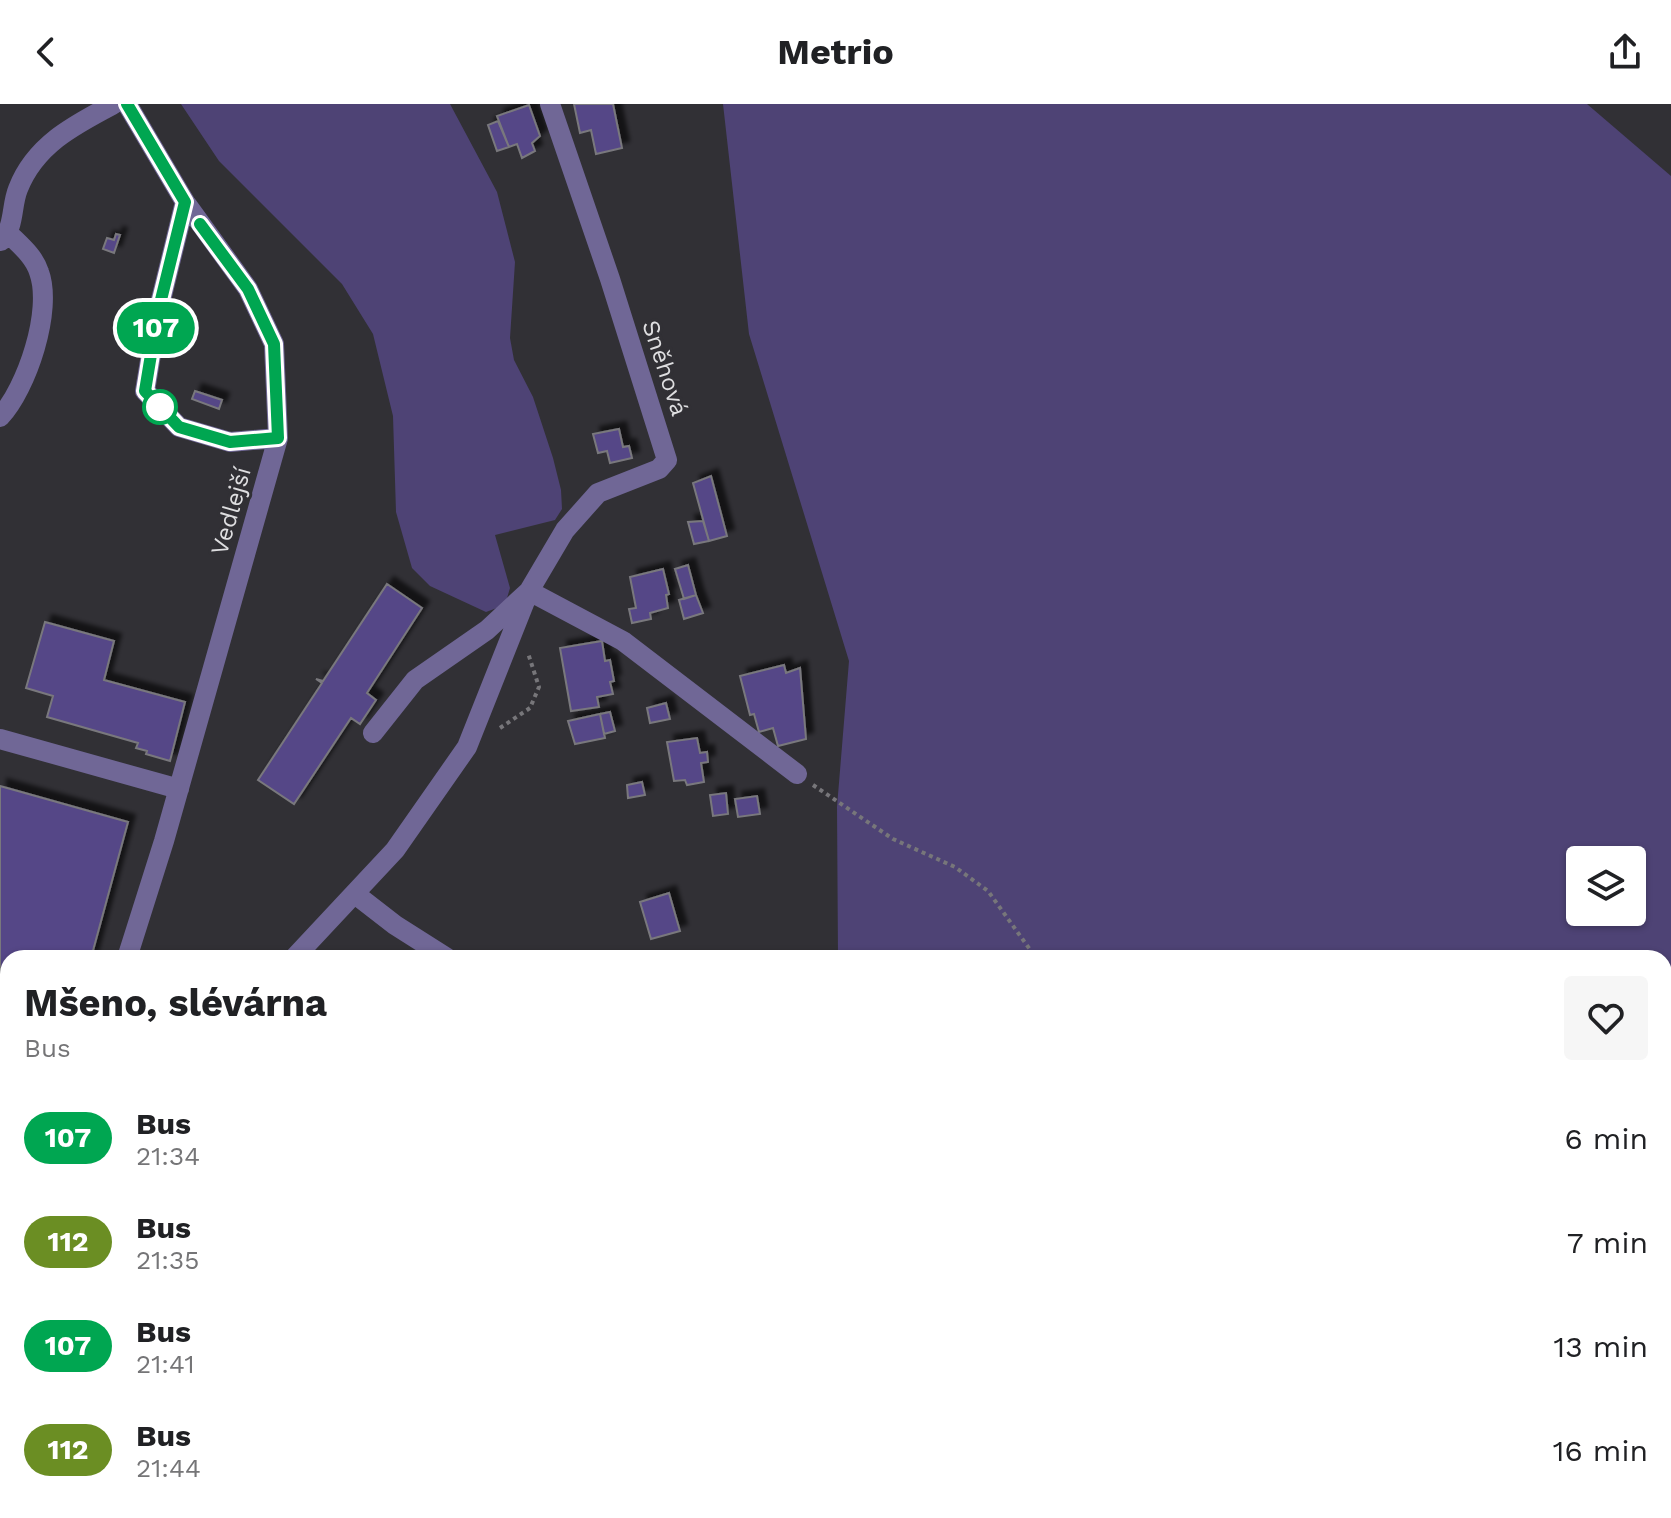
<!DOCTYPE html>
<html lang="en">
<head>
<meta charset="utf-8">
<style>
  :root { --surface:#fff; --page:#f6f6f6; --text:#202124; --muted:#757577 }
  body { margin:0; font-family:"Work Sans",sans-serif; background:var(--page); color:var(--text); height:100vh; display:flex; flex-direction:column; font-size:30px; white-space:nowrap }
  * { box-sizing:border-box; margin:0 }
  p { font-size:26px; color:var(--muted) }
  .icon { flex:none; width:44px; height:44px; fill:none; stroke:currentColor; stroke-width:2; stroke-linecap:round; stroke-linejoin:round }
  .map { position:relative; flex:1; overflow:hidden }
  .panel { position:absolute; left:0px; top:846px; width:1672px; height:568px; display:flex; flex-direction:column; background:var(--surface); border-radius:24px 24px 0 0; box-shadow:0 2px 6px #0004 }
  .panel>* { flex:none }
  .badge { padding:0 16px; border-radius:26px; font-size:28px; line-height:52px }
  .fabs { position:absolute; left:1566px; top:742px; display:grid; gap:16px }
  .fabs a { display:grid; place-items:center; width:80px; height:80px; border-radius:8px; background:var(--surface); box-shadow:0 2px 6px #0004; font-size:40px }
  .map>.badge { position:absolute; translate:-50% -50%; box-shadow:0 0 0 4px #fff }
  .round { display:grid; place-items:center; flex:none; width:84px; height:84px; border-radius:8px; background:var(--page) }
  .head { display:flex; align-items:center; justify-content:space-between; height:136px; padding:0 24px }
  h1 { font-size:38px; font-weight:700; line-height:60px }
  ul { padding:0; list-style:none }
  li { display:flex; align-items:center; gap:24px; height:104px; padding:0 24px }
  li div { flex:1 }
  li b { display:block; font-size:30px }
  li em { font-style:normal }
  li .badge { min-width:88px; font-weight:700; text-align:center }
  header { display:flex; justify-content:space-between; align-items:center; height:104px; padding:0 24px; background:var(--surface); font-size:36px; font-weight:700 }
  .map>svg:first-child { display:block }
  .green { fill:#4e4375; fill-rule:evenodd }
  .building { fill:#554687; stroke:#79787d; stroke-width:2; filter:url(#shadow) }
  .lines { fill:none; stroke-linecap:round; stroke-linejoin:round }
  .path { stroke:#77767a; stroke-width:4; stroke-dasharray:4 4; stroke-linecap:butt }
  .minor { stroke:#706796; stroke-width:20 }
  .line-casing { stroke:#fff; stroke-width:18 }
  .line { stroke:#00a651; stroke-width:12 }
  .stop-dot { fill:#fff; stroke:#00a651; stroke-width:4 }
  .labels { text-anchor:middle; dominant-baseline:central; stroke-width:6; stroke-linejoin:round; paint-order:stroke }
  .street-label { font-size:24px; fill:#dedee0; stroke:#313035 }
</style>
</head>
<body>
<header><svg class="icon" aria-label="back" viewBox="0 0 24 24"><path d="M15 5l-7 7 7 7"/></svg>Metrio<svg class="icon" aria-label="share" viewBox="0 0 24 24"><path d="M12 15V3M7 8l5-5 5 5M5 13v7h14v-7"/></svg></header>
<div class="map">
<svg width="1671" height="1414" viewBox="0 0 1671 1414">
  <defs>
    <filter id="shadow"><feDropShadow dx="7" dy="-7" stdDeviation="2" flood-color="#0009"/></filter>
  </defs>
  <rect width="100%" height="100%" fill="#313035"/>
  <path class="green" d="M181 0H450L497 88 515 158 510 234 514 256 533 293 553 354 561 386 562 405 555 416 495 431 510 484 505 501 486 508 430 482 412 464 396 408 393 312 373 230 342 180 219 57Z
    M723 0H1587L1671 72V1414H697V1406H1664V854H838L837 703 849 557 749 230ZM1580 756H1632V808H1580Z"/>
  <path class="building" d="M574 0H613L622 44 596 50 591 26 580 29Z
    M529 1 540 32 532 39 535 47 522 54 517 40 509 43 497 12Z
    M498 17 509 43 497 47 488 21Z
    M116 130 120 131 114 149 103 145 107 134 114 136Z
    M195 287 222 296 219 305 192 295Z
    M619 325 623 343 629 342 632 354 610 359 607 347 598 349 593 330Z
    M711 372 727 432 709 437 693 379Z
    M703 417 709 437 694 440 688 418Z
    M688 461 696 491 684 495 675 465Z
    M663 465 669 490 666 491 668 504 650 509 651 515 632 519 629 505 636 504 630 473Z
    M387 480 422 504 367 589 376 596 360 620 351 614 294 700 258 676 322 579 316 575 323 577Z
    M696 491 703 509 684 515 679 496Z
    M45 518 114 537 104 576 185 598 170 657 146 650 147 647 136 644 138 639 47 613 53 592 26 584Z
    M602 537 605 557 610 556 614 577 610 578 613 590 597 593 599 603 571 607 560 544Z
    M784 561 786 569 800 564 806 635 778 642 773 624 759 628 754 610 750 611 740 572Z
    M666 599 670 615 650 619 647 604Z
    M610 608 615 627 604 630 600 610Z
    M600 610 605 634 575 640 568 617Z
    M697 634 700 649 707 648 708 658 701 659 704 678 687 681 685 676 674 677 667 638Z
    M642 678 645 691 628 694 627 681Z
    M0 682 128 718 91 854H8V970L0 968Z
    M726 689 728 710 713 712 710 691Z
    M757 692 760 710 738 713 735 695Z
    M669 789 680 827 651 835 640 798Z
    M0 1369 8 1371V1406H66L64 1414H0Z
    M117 1406H174L172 1414Z"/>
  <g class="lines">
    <path class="path" d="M500 624 530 604 539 583 528 549
      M813 681 893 735 955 763 988 787 1036 854
      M1275 1406 1281 1414
      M1634 1406 1638 1414"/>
    <path class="minor" d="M127 0 185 98 248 185 274 240 278 334 164 737 127 854
      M185 98 158 208 145 287 179 323 230 338 278 334
      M1 137C15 123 11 102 18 85 35 41 74 21 114 0
      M0 313C27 284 53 206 39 168 34 152 20 141 8 129
      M373 629 415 576 487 526 529 487 623 537 797 670
      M0 635 179 685
      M355 790 395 821 447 854
      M294 854 395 746 467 643 529 487 565 426 598 389 659 365 667 356 610 175 550 0
      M0 1005 8 1007
      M0 1264 8 1267
      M671 1406 672 1414"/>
  </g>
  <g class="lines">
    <g class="line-casing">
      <path id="line" d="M127 0 185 98 158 208 145 287 179 323 230 338 278 334 274 240 248 185 200 120"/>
    </g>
    <use href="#line" class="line"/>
  </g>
  <circle class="stop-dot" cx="160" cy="303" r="16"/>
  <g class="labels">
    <g class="street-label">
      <text transform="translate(665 264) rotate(72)">Sněhová</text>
      <text transform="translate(231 407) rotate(-74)">Vedlejší</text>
    </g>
  </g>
</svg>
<div class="fabs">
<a><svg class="icon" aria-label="layers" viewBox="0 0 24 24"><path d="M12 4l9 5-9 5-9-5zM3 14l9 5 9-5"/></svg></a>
</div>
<b class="badge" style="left:156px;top:224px;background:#00a651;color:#fff">107</b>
<section class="panel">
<div class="head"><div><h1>Mšeno, slévárna</h1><p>Bus</p></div><a class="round"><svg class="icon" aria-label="heart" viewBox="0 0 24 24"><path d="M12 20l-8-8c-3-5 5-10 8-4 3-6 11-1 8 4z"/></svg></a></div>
<ul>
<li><span class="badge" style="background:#00a651;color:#fff">107</span><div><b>Bus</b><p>21:34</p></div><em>6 min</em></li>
<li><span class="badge" style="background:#6b8e23;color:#fff">112</span><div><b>Bus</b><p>21:35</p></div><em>7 min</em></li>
<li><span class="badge" style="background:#00a651;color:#fff">107</span><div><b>Bus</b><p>21:41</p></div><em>13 min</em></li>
<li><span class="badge" style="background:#6b8e23;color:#fff">112</span><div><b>Bus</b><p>21:44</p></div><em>16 min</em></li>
</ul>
</section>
</div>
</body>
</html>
